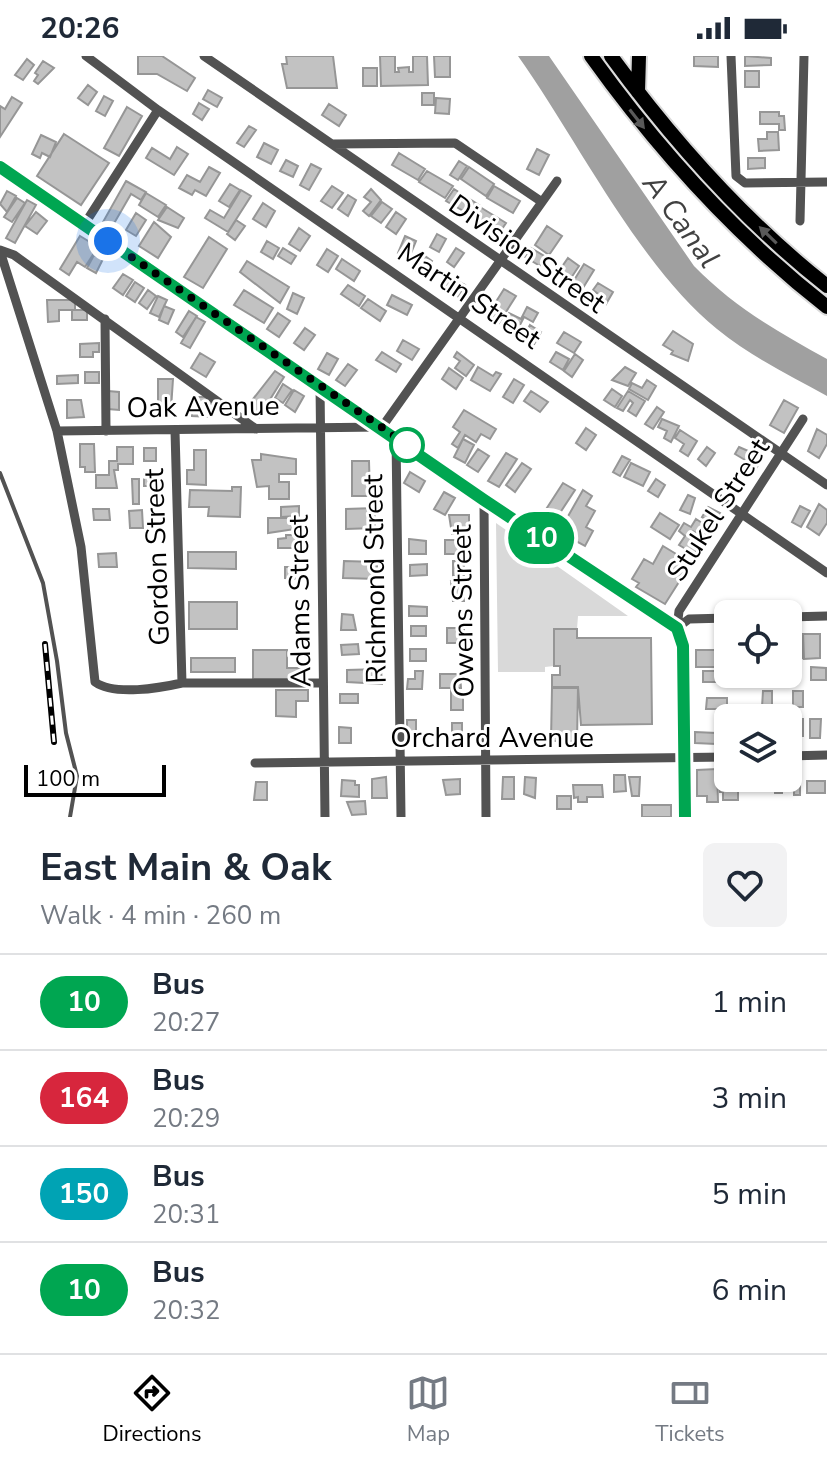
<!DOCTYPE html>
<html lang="en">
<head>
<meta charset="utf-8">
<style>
  :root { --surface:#fff; --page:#f2f2f3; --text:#1f2937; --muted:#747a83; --line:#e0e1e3; --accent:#000 }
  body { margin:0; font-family:"Nunito Sans",sans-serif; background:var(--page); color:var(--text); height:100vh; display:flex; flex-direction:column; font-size:30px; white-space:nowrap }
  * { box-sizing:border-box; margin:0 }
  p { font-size:26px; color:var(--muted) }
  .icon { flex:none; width:44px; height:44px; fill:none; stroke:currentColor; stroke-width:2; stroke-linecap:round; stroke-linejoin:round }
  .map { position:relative; height:761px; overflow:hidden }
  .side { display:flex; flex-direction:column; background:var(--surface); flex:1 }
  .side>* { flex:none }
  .badge { padding:0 16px; border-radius:26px; font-size:28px; line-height:52px }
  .tools { position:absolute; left:714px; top:544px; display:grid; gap:16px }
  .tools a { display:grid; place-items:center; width:88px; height:88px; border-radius:12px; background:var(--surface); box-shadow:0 2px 6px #0004; font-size:40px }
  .scale { position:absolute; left:24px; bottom:20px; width:142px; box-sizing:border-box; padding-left:8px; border:4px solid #000; border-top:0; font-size:22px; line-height:28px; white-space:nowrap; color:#000; -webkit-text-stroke:6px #fff; paint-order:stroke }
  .you { position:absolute; width:40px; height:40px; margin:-20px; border:6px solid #fff; border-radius:50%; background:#1a73e8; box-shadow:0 0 0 12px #1a73e833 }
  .map>.badge { position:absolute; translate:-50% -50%; box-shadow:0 0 0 4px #fff }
  .round { display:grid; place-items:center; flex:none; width:84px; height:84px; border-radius:12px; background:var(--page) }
  .headline { display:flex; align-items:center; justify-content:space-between; height:136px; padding:0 40px }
  h1 { font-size:38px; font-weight:700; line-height:60px }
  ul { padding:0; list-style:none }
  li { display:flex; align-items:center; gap:24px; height:96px; padding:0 40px; border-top:2px solid var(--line) }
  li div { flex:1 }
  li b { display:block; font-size:30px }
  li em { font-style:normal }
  li .badge { min-width:88px; font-weight:700; text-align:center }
  .status { display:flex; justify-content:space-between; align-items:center; height:56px; padding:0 40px; background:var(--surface); direction:ltr }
  .status svg { height:22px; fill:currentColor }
  .tabs { display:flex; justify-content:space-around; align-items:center; height:112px; border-top:2px solid var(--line); background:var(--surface); font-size:22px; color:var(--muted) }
  .tabs a { display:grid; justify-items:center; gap:4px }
  .tabs .on { color:var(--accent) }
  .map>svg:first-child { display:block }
  .green { fill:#d9d9d9 }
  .water { fill:#a0a0a0 }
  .building { fill:#c2c2c2; stroke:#969696; stroke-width:2 }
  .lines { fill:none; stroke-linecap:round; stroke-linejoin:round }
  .primary-casing { stroke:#dbdbdb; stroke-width:18 }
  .lane { stroke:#525252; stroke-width:4 }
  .street { stroke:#525252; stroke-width:9 }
  .secondary { stroke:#1f1f1f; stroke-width:12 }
  .primary { stroke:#000; stroke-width:14 }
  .rail-casing { stroke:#000; stroke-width:6 }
  .rail { stroke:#fff; stroke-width:3; stroke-dasharray:9; stroke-linecap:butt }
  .oneway { fill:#595959 }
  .line-casing { stroke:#fff; stroke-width:18 }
  .line { stroke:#00a651; stroke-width:12 }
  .walk { stroke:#000; stroke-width:8; stroke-dasharray:0 14.4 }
  .stop-dot { fill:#fff; stroke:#00a651; stroke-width:4 }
  .labels { text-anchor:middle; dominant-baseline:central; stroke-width:6; stroke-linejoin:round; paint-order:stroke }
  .street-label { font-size:28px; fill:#000; stroke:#fff }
  .water-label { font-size:30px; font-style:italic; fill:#414141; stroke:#fff }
</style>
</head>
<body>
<div class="status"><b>20:26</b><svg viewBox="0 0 49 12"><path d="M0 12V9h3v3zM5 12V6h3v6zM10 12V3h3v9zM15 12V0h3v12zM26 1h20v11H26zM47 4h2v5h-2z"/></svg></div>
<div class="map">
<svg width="827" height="761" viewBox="0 0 827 761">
  <rect width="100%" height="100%" fill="#fff"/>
  <path class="green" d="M496 467 628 560H578L577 573H554V610L545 611V616H498Z"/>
  <path class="water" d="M518 0H549L694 210C734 251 778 276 827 303V340C789 319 750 300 717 273 639 210 577 83 518 0Z"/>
  <path class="building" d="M138 0H162L195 22 187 35 157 18H138Z
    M286 0H333L337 32H287L282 8H287Z
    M380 0H395V16H399L398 12 409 11V16H413V0H427L428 29 381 30Z
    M434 0H450V21H435Z
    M694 0H718V11L694 10Z
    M745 0 771 2V9L745 10Z
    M27 3 34 9 23 24 15 19Z
    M43 5 54 12 38 28 34 25 38 19 35 17Z
    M363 12H377V30H363Z
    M745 15H759V31H745Z
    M88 29 97 36 88 49 78 42Z
    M208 34 222 42 217 51 203 43Z
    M422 37H434V49H422Z
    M104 40 113 45 105 60 96 55Z
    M12 41 22 47 0 81V50L5 53Z
    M436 42 450 43 449 58 435 57Z
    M199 47 209 53 202 64 193 58Z
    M329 48 346 59 339 70 322 59Z
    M127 51 142 60 119 100 104 92Z
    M760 56H779V60H784L785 74H779V68H760Z
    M249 70 256 74 244 91 237 87Z
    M767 76H778L779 94 759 95 758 83H767Z
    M64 78 109 107 81 149 37 120Z
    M41 79 56 86 50 101 42 97 40 102 32 98Z
    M264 87 278 94 271 108 257 101Z
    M177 91 188 98 174 119 146 102 152 92 170 103Z
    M537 93 549 99 539 119 527 113Z
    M399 97 425 113 418 124 392 109Z
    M748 102H765V112L748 113Z
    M286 104 298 110 293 121 280 115Z
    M459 105 467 110 458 124 450 119Z
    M311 108 321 113 309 134 300 129Z
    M209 111 220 117 206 140 195 134 192 139 179 132 187 119 200 126Z
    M469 111 494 128 486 140 461 123Z
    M427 115 453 130 445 142 419 126Z
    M126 125 146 136 141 144 131 138 112 171 103 166Z
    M230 128 240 134 229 151 219 145Z
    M332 130 343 137 332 152 321 145Z
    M494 130 520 145 513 157 487 142Z
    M371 133 381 144 369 160 363 155 371 146 364 141Z
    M454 133 479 149 472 160 446 145Z
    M241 134 251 140 228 176 205 162 210 154 224 162Z
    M7 135 16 140 7 156 0 148Z
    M146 137 166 149 158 161 139 149Z
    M348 139 356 144 348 160 338 153Z
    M17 142 25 147 12 166 4 161Z
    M27 144 36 149 15 187 6 182Z
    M382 146 392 153 381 167 371 160Z
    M263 147 275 155 266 171 253 163Z
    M167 151 184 162 178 172 158 164Z
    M480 151 506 167 498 179 473 163Z
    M36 156 47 165 37 178 25 170Z
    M396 156 406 163 396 178 386 171Z
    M136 157 146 164 136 180 126 174Z
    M236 164 245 170 235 184 227 178Z
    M154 166 171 181 158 202 139 190Z
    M547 170 562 180 549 199 535 189Z
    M299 172 310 180 300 195 289 188Z
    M437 178 446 183 439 196 430 191Z
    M80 180 98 191 85 211 77 206 69 219 60 213Z
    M405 180 416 185 409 202 398 197Z
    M209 181 227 193 203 232 184 221Z
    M267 185 279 192 273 203 261 196Z
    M283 192 296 200 291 208 278 200Z
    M456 192 464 197 454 211 447 206Z
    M531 192 546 201 540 210 525 201Z
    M327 193 338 200 328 216 317 209Z
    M94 199 103 203 96 217 87 212Z
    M425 200 432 205 423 220 416 215Z
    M568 202 579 210 571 222 559 215Z
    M342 203 360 215 354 225 336 213Z
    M247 205 289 231 280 247 240 216Z
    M584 208 594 214 583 232 573 226Z
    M123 218 133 224 123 239 113 232Z
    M448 220 465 229 459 241 441 232Z
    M135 226 144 232 135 246 126 240Z
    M598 227 613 236 606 248 595 241 597 237 593 234Z
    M348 229 365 240 359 250 341 238Z
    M504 233 516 240 499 267 487 260Z
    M148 234 156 240 147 253 139 247Z
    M244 234 273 252 264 267 234 249Z
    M293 237 304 242 297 258 287 253Z
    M392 239 412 249 407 259 387 249Z
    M158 240 167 244 159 261 150 257Z
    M368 243 386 255 380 265 361 252Z
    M47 244H75V254H59V265L48 266Z
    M164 250 174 254 168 268 159 264Z
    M527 251 538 257 533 266 524 261 516 277 502 270 509 257 521 263Z
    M72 254H87V264H72Z
    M189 255 197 260 183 281 176 276Z
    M278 257 290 265 279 281 267 273Z
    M196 261 205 266 190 292 181 287Z
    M530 269 541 276 533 290 522 283Z
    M305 272 315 279 304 294 294 287Z
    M673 275 693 288 688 305 671 298 673 295 663 289Z
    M564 276 581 286 574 297 557 287Z
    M403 284 419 293 412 304 397 295Z
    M99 287V296H93V301H80V288Z
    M382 296 401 308 396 316 376 304Z
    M457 296 474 309 466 320 455 312 460 305 454 301Z
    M556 296 569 303 563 314 550 306Z
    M200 297 215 306 206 321 191 312Z
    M327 297 338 303 329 319 318 313Z
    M575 298 583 304 572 321 564 315Z
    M348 308 357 314 345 330 336 324Z
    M478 311 493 320 496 316 501 318 490 335 471 324Z
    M625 311 636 317 628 330 612 324Z
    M449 312 463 322 456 333 442 323Z
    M275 315 284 321 259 361 246 352Z
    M85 316H99V327H85Z
    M78 319V327L57 328V320Z
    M158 323H173L171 353 158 354Z
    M514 323 524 329 513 347 503 341Z
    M647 324 656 330 648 344 629 333 632 327 642 332Z
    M283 328 292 334 283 347 275 342Z
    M612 333 622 340 615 351 604 344Z
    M294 334 304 340 295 356 285 349Z
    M108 335 119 336V354L108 353Z
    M531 335 548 346 540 356 524 345Z
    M628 335 645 345 636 360 628 355 633 347 630 344 623 355 617 352Z
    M192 341H211V361L192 360Z
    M67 344H81L84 361 67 362Z
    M784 344 798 352 784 377 770 369Z
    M657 351 664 356 653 373 645 368Z
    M464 354 496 373 490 383 481 378 476 386 465 379 458 392 452 388 460 376 453 371Z
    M662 363 679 370 671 386 664 382 667 375 658 371Z
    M586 372 596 379 586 394 576 387Z
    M817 373 827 379V388L819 402 808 395Z
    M680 374 697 385 688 400 680 395 684 388 675 382Z
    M463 383 474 389 465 407 454 401Z
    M80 388H94L95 416H85V411H80Z
    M117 391H133V408H118V414H114L117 432H96V419H109V405H117Z
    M707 391 715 397 706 410 698 403Z
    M739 391 762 401 757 411 735 398Z
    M144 392H156V405H144Z
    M478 393 489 400 478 416 467 409Z
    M194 394H206V429L187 428V414H194Z
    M506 397 517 403 499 431 488 425Z
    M261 398 296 403V418H279V426H289V443H269V430L257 431 252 404H261Z
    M622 400 630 404 620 420 613 416Z
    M352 405H369L370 440H352Z
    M522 407 531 413 515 436 506 429Z
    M631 407 650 416 643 430 624 421Z
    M410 416 425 425 419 436 404 427Z
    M144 421H160V430H144Z
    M132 423H139V448H133Z
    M656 423 665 429 658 441 648 435Z
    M563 427 575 434 554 466 543 458Z
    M232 431H241L240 461 208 460 209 451H189L190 434 232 435Z
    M583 434 592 440 586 450 595 455 586 471 593 475 585 490 559 476Z
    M444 436 455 442 445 459 434 453Z
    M688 439 695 442 690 458 680 454Z
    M819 448 827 454V467L819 479 807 471Z
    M299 450V460L281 461V451Z
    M800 450 810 455 801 471 792 466Z
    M708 451 720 457 715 468 702 461Z
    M375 452V472L346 473V453Z
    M93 453H109L110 464H94Z
    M142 454 143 472H130L129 455Z
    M660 457 679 469 670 483 651 471Z
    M449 459H469V478H452Z
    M268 462H302V472L268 477Z
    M696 463 710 472 704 482 693 475 689 481 700 489 694 498 679 489 685 480 679 475 684 467 691 471Z
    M286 479H295L296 492H278V483L286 482Z
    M409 483 426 485V498H409Z
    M445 484H462V498H445Z
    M663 490 691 507 665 548 636 531 639 527 632 523 644 503 653 508Z
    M188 496H236V513L188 512Z
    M116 497 117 511H99L98 498Z
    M344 505 377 506V523L343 522Z
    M453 505H464V519L453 520Z
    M427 508V519L410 520V509Z
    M285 511H300V523L285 522Z
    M451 525H464V545H453Z
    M189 546H237V573H189Z
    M409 550 427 551V560H409Z
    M342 558 353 559 356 574H341Z
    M411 570H426V580H411Z
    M447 572H464V587H447Z
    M554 573H577V582H651L652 668 581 669 578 631H552V619H560V610H554Z
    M803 578H820V602L804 603Z
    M788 580H802L803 602 788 603Z
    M358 588 359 598 342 599 341 589Z
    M410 593H426V605H410Z
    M253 594H287V612H307V623H253Z
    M696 594H720L719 611H696Z
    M191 602H235V616H191Z
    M811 611 826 612V624H811Z
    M381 613 382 628 347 626V614Z
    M415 615H423L422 633H407L408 623H415Z
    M703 615H718L722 626H703Z
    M440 618H460L461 632H440Z
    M552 632H578L577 685H551Z
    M276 634H308V645H296V661L276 660Z
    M451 634 463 639V654H451Z
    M763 635H772V651H762Z
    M793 635H803V651H793Z
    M340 638H358V647H340Z
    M707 642H727V653H706Z
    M793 663H803V680H793Z
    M810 663H821L820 682H810Z
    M407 664H416V683H407Z
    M452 667H462V683H452Z
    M339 671 351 672V687H339Z
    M695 676 716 677V688L695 687Z
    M717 713 718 746H707V740H697V714Z
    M728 717V722H738V744H723V736H720L719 718Z
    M800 717V739H794V733H786V722Z
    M614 719H625L626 735 614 736Z
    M386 721 387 742H372V723Z
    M503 721H514V743H502Z
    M525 721 536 722 535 742 524 738Z
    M629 721H640L639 740H632Z
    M766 722H782V737H775V731H766Z
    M460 723V738L446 739 443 724Z
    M342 724 355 725V729H359V741L341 740Z
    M807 725H825V737H807Z
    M256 726H267V744H254Z
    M573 729H602L603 741H587V746H578V741L574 742Z
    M557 740H571V753H557Z
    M365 745 366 758 352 759 347 746Z
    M642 749H671V761H642Z"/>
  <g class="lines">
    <g class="primary-casing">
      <path id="primary" d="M591 0C659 95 735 179 827 251
        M611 0C674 86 743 164 827 230
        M638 36 639 0"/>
    </g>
    <path class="lane" d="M0 417 43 527 57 605 66 677 77 720 70 761"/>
    <path class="street" d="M86 0 158 54 827 517
      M204 0 827 429
      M731 0 736 120 745 127 827 126
      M332 88 455 87 542 146
      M800 165 804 0
      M84 169 158 54
      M0 194 14 199 256 373
      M0 195 57 375 81 491 95 626C114 640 160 632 182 627H323
      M105 263 106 375
      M320 329 325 761
      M57 375 382 371 557 125
      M175 375 182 627
      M396 381 401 761
      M484 444 486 761
      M788 561 827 560
      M677 572 679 555 803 363
      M677 572 689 563 728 562
      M788 700 827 699
      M255 707 728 701"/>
    <path class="secondary" d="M0 111 484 444 677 572 683 590 685 761"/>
    <use href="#primary" class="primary"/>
    <g class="rail-casing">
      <path id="rail" d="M45 588 54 686"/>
    </g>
    <use href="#rail" class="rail"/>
  </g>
  <defs><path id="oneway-solid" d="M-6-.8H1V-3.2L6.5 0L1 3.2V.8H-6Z" transform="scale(2)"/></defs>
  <g class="oneway">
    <use href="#oneway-solid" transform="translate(637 63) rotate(52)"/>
    <use href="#oneway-solid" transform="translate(768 179) rotate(-136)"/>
  </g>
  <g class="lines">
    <g class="line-casing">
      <path id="line" d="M0 111 484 444 677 572 683 590 685 761"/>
    </g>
    <use href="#line" class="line"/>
    <path class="walk" d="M108 185 396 381V394L407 389"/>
  </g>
  <circle class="stop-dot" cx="407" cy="389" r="16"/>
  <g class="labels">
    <g class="street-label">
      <text transform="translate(527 198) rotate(35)">Division Street</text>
      <text transform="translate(469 240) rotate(34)">Martin Street</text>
      <text transform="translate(203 351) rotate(-1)">Oak Avenue</text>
      <text transform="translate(718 454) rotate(-57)">Stukel Street</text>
      <text transform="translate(157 501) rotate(-92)">Gordon Street</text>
      <text transform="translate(375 523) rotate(-91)">Richmond Street</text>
      <text transform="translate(300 545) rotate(-91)">Adams Street</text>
      <text transform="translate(463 555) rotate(-91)">Owens Street</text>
      <text x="492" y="682">Orchard Avenue</text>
    </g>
    <g class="water-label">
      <text transform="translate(681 165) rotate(54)">A Canal</text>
    </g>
  </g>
</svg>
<div class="tools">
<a><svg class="icon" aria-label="locate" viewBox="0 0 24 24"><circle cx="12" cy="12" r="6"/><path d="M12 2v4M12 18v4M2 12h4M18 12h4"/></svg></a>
<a><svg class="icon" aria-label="layers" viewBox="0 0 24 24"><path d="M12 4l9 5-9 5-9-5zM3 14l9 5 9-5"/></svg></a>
</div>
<div class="scale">100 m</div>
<div class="you" style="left:108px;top:185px"></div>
<b class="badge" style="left:541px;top:482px;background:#00a651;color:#fff">10</b>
</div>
<section class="side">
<div class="headline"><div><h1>East Main &amp; Oak</h1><p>Walk · 4 min · 260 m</p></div><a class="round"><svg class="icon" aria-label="heart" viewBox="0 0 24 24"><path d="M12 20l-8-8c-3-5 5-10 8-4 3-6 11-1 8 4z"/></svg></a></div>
<ul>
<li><span class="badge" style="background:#00a651;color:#fff">10</span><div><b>Bus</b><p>20:27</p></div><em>1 min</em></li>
<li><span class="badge" style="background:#d7263d;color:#fff">164</span><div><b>Bus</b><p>20:29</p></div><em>3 min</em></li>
<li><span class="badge" style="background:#00a3b4;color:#fff">150</span><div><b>Bus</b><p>20:31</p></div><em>5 min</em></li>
<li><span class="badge" style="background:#00a651;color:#fff">10</span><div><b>Bus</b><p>20:32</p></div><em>6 min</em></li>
</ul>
</section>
<nav class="tabs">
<a class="on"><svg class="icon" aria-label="directions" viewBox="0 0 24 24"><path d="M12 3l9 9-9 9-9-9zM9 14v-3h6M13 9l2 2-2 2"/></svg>Directions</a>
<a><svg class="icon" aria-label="map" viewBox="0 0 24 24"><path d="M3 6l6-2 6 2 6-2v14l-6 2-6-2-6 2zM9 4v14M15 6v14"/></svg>Map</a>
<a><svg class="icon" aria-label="tickets" viewBox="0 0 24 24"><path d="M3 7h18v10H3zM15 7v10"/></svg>Tickets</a>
</nav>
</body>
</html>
